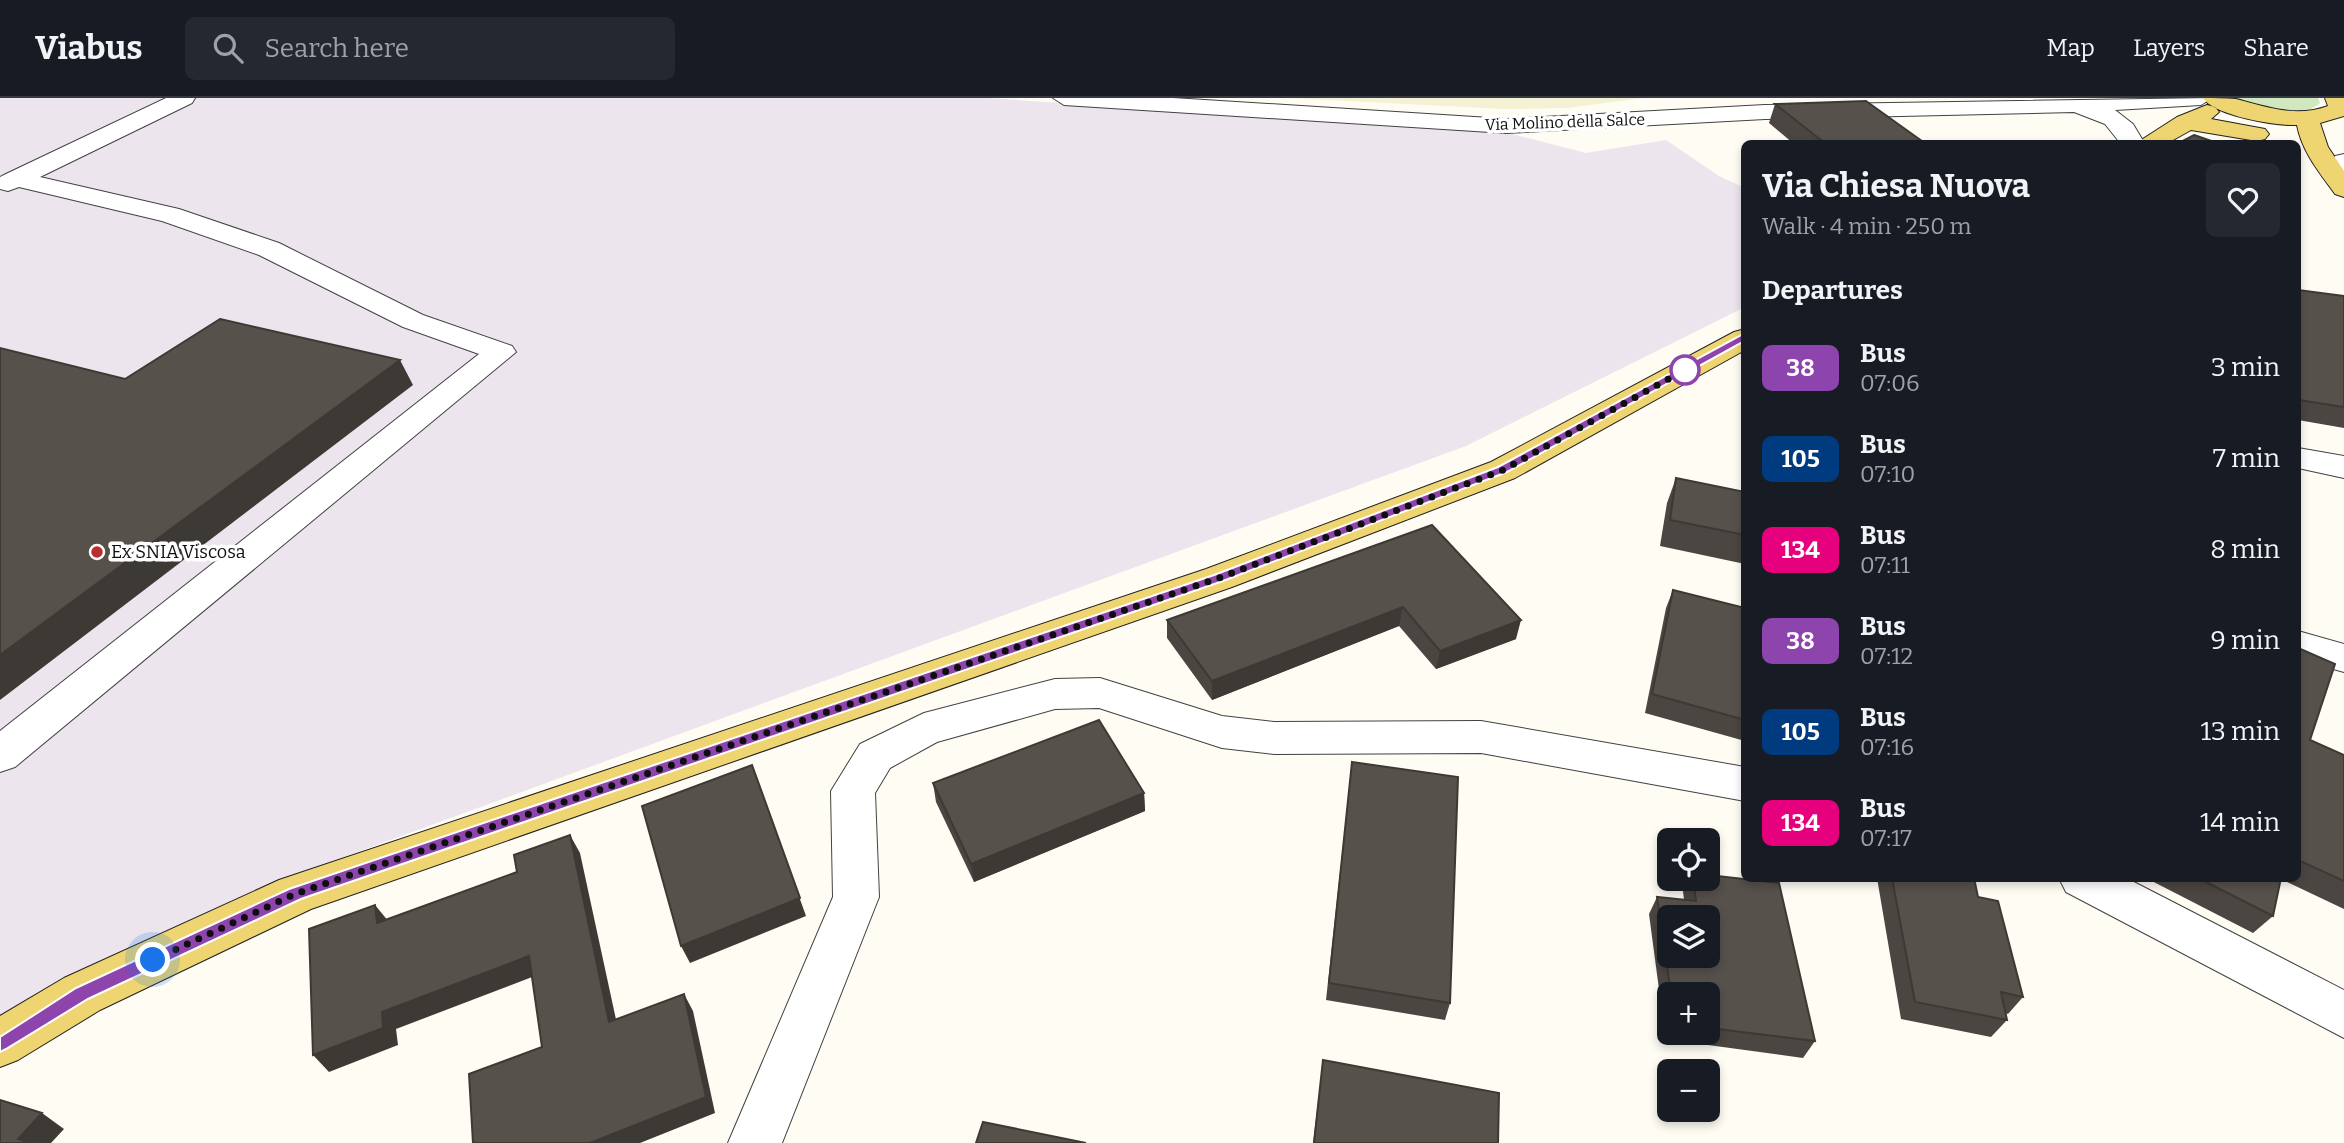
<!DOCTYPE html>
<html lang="en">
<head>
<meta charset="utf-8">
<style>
  :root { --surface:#171b24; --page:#242831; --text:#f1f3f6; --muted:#9ea1a6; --line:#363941 }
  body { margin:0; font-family:Bitter,serif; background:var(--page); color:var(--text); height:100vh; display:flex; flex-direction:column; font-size:26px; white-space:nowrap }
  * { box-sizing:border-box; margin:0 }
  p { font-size:23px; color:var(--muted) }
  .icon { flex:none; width:38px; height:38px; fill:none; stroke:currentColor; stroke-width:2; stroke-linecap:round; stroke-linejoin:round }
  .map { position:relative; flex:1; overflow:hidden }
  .side { position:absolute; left:1741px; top:42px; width:560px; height:742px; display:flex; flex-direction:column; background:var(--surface); border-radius:10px; box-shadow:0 4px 10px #0003 }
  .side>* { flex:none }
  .badge { padding:0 14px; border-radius:10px; font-size:24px; line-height:46px }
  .buttons { position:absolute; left:1657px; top:730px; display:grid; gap:14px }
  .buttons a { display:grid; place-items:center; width:63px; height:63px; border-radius:10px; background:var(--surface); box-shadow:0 4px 10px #0003; font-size:35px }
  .you { position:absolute; width:35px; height:35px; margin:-18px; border:5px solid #fff; border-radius:50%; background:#1a73e8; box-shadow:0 0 0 10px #1a73e833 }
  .map>.badge { position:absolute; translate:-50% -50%; box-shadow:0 0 0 4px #fff }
  h2 { padding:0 21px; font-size:26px; line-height:63px }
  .round { display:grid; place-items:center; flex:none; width:74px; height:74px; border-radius:10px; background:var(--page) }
  .summary { display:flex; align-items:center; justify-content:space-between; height:119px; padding:0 21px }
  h1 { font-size:33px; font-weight:700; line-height:52px }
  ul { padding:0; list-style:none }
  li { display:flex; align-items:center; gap:21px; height:91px; padding:0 21px }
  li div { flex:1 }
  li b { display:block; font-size:26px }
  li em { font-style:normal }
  li .badge { min-width:77px; font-weight:700; text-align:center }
  header { display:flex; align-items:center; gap:42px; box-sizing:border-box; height:98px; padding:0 35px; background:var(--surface); border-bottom:2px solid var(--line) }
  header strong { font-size:33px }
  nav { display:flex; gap:38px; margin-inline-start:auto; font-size:24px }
  .search { width:490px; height:63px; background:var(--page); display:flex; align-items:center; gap:18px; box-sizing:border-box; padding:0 24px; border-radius:10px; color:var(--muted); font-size:26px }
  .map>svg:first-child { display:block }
  .industrial { fill:#ece5ed }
  .farmland { fill:#f3f2d4 }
  .green { fill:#d1e7be }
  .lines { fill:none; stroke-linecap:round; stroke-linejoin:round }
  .minor-casing { stroke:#424242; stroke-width:2 }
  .major-casing { stroke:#202020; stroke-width:2 }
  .minor { fill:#fff; fill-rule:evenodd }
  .major { fill:#efd572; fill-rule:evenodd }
  .wall { fill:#4b4641 }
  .shaded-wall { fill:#3d3935 }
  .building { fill:#57514c; stroke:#3d3935; stroke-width:2; fill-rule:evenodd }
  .line { fill:#8e44ad; stroke:#fff; stroke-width:2 }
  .walk { stroke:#0f0f0f; stroke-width:7; stroke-dasharray:0 12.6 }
  .stop-dot { fill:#fff; stroke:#8e44ad; stroke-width:3.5 }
  .poi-dot { fill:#b63031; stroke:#fff; stroke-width:2.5 }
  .labels { text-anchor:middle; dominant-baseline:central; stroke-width:7; stroke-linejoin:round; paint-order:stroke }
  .far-street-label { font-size:16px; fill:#0f0f0f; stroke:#fff }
  .poi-label { font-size:18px; fill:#0f0f0f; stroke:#fff; text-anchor:start }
</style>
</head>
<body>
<header>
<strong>Viabus</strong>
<div class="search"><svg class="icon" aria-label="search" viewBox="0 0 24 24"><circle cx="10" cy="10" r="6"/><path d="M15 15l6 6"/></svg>Search here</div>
<nav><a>Map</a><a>Layers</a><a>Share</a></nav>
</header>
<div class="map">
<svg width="2344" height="1045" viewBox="0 0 2344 1045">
  <rect width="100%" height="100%" fill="#fefcf3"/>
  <path class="industrial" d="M0 0H986L1504 34 1586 55 1666 42 1719 78 1745 90V209L1466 348 292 778 76 878 0 923Z"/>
  <path class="farmland" d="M1288 0H1643L1567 10 1505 11Z"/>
  <path class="green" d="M2234 0H2318L2320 5C2301 23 2255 9 2234 0Z"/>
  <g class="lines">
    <g class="minor-casing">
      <path id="minor" d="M166 0H195L192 5 40 79 179 111 279 145 423 217 512 248 516 254 15 669 0 674V633L479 256 403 229 259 157 162 123 19 89 8 93 0 91V79L6 76Z
        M1053 0H1173L1506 21 1765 7 2212 0 2201 7 2115 12 2133 26 2145 46H2121L2105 26 2074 14 1765 21 1506 35 1064 7Z
        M2344 56V89L2330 88 2326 83 2335 58Z
        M2298 350 2344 358V380L2298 370Z
        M2298 533 2344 546V574L2298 561Z
        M1100 580 1222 618 1274 624 1481 623 1745 669V703L1481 655 1274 656 1222 650 1099 610 1055 611 937 644 890 670 875 695 879 799 782 1045H728L833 799 831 693 860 646 924 615 1055 581Z
        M2059 780H2126L2344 892V940L2066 794Z"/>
    </g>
    <g class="major-casing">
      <path id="major" d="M2203 0C2213 0 2226 0 2236 1 2267 9 2296 20 2328 8L2325 0H2344V18L2320 25 2328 49 2344 73V99L2335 96C2320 75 2302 54 2297 27 2276 28 2215 18 2203 0Z
        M2207 7 2215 9 2219 14 2211 21 2265 31 2269 36 2265 41 2257 43 2191 32 2166 46H2135L2177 19Z
        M1745 231V252L1515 380 1232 489 311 811 100 912 18 962 0 969V918L64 880 279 782 1206 471 1491 364 1734 234Z"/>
    </g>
    <use href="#minor" class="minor"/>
    <use href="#major" class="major"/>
  </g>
  <path class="wall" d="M1775 6 1926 46H1794L1769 25Z
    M2298 192 2344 198V330L2298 322Z
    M1676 380 1745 394V466L1660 448 1667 405Z
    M1432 427 1516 541 1436 571 1399 528 1212 602 1167 540V522Z
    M1673 492 1745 510V643L1645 615 1666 510Z
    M2298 550 2310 642 2344 657V811L2281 781 2273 818 2253 835 2146 780H2298Z
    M1352 664 1450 905 1445 922 1326 902Z
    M933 685 1144 695 1145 713 974 784 936 704Z
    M1690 780H1708L1815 943 1803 960 1708 947 1706 934H1708V896H1670V915L1662 914 1649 816 1657 799 1684 802 1683 793Z
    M1877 780H1974L1978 799 2023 899 2008 916 2005 915 2007 922 1991 939 1901 921Z
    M1323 962 1498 1045H1313Z"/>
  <path class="shaded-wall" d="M400 262 413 287 0 602V557Z
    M1403 509 1399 528 1212 602V583Z
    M1521 522 1516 541 1436 571 1440 553Z
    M752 667 806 818 690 865 681 848Z
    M1144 695 1145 713 974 784 971 766Z
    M570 737 580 755 620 940 609 924Z
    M375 807 389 824 377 825Z
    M529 858 540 876 396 931 398 947 329 974 313 957 382 914Z
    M684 896 693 913 715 1015 640 1045H590Z
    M42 1015 64 1031 51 1045H25L18 1041Z"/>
  <path class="building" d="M1866 3 1926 46H1826L1775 6Z
    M2194 37 2220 46H2177Z
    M2298 192 2344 198V309L2299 302 2298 300Z
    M220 221 400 262 0 557V250L125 281Z
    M1676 380 1745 394V437L1670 422Z
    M1432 427 1521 522 1440 553 1403 509 1212 583 1167 522Z
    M1673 492 1745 510V622L1652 596Z
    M2298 550 2335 566 2310 642 2344 657V783L2298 762Z
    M1099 622 1144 695 971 766 933 685Z
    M1352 664 1458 679 1450 905 1329 885Z
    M752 667 800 800 681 848 642 708Z
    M570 737 609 924 684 896 706 999 590 1045H473L469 976 542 949 529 858 382 914 383 930 313 957 309 831 375 807 377 825 517 774 514 757Z
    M1708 777 1779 785 1815 943 1718 931 1714 902H1708V896H1671L1657 799 1696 803 1693 780H1708ZM1670 819H1708V858H1670Z
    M1892 780H1974L1978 799 1998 803 2023 899 2001 894 2007 922 1915 904Z
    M2198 780H2281L2273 818Z
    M1323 962 1499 995 1498 1045H1314Z
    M0 1002 42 1015 18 1041 31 1045H0Z
    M983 1024 1086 1045H976Z"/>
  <path class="line" d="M1741 237 1750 240 1507 374 1223 483 301 801 88 901 6 951 0 954V939L76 890 289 791 1214 477 1498 369Z"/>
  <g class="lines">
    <path class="walk" d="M153 862 295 796 1219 480 1503 372 1692 268 1685 272"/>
  </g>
  <circle class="stop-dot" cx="1685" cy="272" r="14"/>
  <circle class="poi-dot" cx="97" cy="454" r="7"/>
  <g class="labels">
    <g class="far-street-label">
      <text transform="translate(1565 24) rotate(-2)">Via Molino della Salce</text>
    </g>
    <g class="poi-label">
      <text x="111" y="454">Ex SNIA Viscosa</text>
    </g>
  </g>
</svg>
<div class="buttons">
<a><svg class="icon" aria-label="locate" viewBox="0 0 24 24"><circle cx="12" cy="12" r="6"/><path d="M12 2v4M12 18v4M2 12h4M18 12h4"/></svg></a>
<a><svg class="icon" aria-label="layers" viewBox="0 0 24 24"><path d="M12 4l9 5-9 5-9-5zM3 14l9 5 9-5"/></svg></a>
<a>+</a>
<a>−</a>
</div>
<div class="you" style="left:153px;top:862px"></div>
<section class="side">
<div class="summary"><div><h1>Via Chiesa Nuova</h1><p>Walk · 4 min · 250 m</p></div><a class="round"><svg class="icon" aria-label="heart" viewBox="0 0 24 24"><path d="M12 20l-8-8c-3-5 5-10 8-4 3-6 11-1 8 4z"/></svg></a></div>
<h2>Departures</h2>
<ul>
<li><span class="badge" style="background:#8e44ad;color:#fff">38</span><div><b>Bus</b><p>07:06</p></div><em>3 min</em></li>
<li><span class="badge" style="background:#003b80;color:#fff">105</span><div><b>Bus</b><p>07:10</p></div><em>7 min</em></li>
<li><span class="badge" style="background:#e6007e;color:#fff">134</span><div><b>Bus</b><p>07:11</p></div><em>8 min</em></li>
<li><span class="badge" style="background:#8e44ad;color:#fff">38</span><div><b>Bus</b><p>07:12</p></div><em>9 min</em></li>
<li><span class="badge" style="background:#003b80;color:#fff">105</span><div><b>Bus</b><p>07:16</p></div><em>13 min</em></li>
<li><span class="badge" style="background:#e6007e;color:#fff">134</span><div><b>Bus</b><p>07:17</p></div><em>14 min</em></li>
</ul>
</section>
</div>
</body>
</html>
